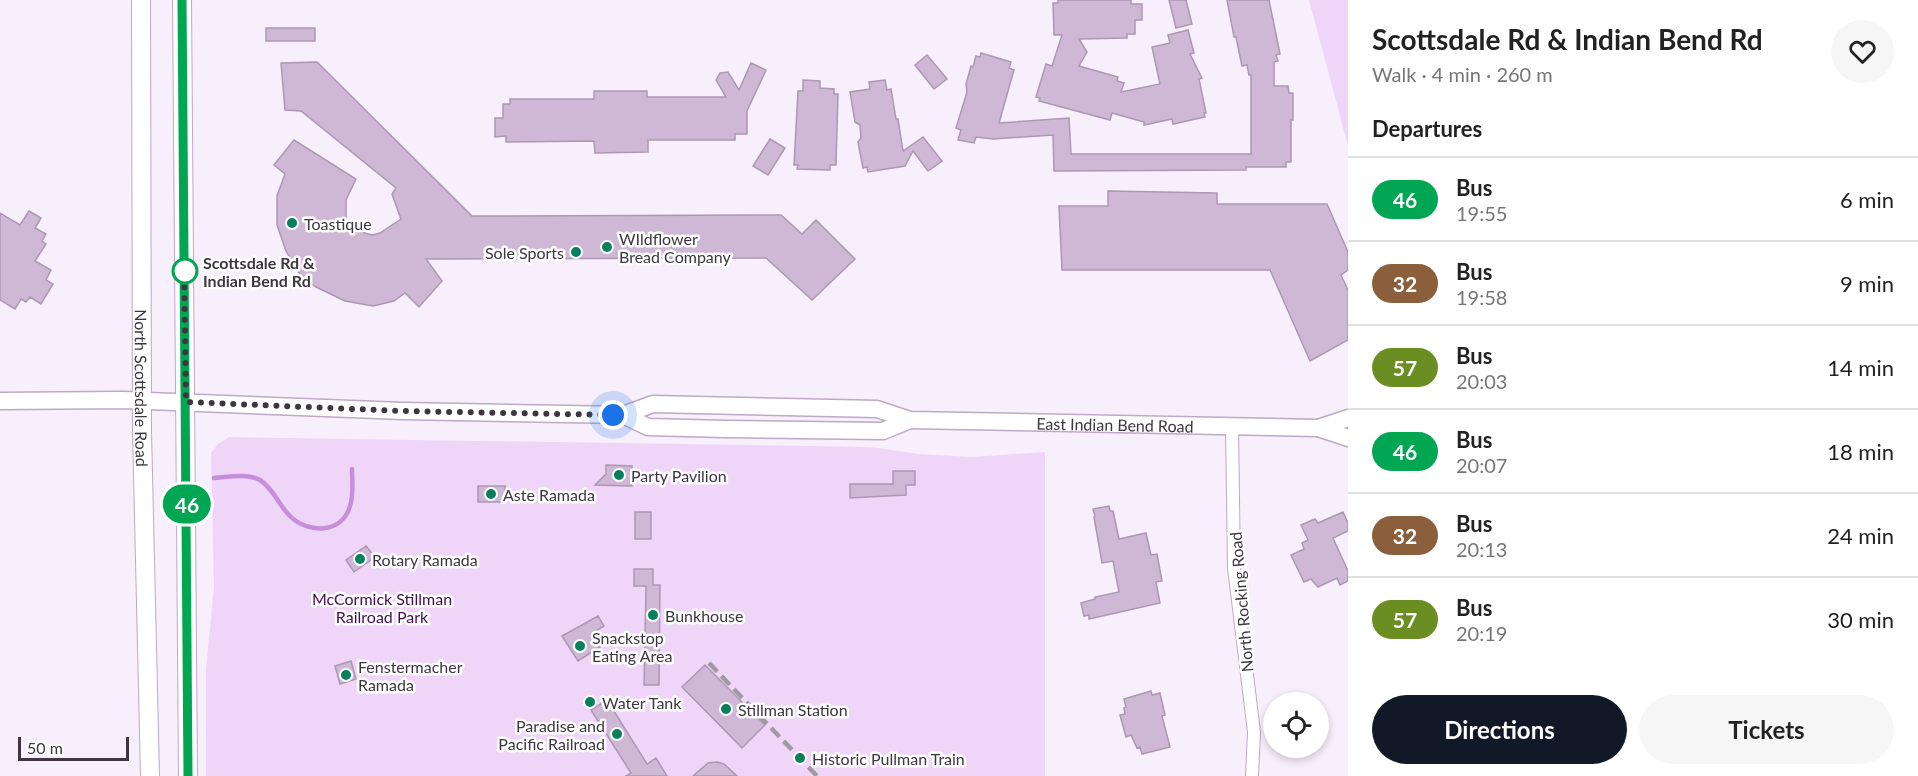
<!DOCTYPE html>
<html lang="en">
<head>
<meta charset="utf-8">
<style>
  :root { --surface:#fff; --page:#f6f6f6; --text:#222; --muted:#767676; --line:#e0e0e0; --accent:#111827 }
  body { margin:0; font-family:Lato,sans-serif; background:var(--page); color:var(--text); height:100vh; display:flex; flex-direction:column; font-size:22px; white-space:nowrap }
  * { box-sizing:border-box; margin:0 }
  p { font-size:20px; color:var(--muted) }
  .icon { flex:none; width:33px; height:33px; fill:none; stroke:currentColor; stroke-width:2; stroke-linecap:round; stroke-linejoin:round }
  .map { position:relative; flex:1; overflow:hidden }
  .panel { display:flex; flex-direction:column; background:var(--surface); width:570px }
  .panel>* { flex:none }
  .badge { padding:0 12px; border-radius:20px; font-size:21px; line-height:39px }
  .tools { position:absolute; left:1263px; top:692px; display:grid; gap:12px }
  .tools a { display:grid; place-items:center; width:66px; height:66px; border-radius:50%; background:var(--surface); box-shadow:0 3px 9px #0003; font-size:30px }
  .scale { position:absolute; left:18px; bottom:15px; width:111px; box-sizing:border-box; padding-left:6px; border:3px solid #3e3541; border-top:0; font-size:16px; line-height:21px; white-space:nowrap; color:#3e3541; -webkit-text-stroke:4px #fff; paint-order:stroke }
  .you { position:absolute; width:30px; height:30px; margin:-15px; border:4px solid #fff; border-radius:50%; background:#1a73e8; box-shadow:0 0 0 9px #1a73e833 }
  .map>.badge { position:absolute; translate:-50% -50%; box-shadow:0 0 0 3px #fff }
  h2 { padding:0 24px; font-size:22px; line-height:54px }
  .round { display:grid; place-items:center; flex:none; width:63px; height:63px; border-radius:32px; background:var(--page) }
  .headline { display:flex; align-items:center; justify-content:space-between; height:102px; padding:0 24px }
  h1 { font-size:28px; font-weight:700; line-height:45px }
  .primary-button { display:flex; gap:12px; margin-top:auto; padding:12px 24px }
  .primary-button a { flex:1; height:69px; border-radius:36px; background:var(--accent); color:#fff; font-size:24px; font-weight:700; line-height:69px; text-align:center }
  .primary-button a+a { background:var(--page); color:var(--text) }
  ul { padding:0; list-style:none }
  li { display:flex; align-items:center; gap:18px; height:84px; padding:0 24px; border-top:2px solid var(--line) }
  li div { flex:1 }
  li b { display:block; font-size:22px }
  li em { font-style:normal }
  li .badge { min-width:66px; font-weight:700; text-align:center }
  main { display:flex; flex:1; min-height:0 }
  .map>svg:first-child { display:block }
  .green { fill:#efd6f8 }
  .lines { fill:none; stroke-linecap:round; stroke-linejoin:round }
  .stream { stroke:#c68edb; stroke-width:4.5 }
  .building { fill:#ceb8d6; stroke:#ac97b4; stroke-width:1.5 }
  .street-casing { stroke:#bea9c7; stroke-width:14 }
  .secondary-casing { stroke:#bea9c7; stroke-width:19 }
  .primary-casing { stroke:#bea9c7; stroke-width:20 }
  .street { stroke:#fff; stroke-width:12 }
  .secondary { stroke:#fff; stroke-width:16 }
  .primary { stroke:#fff; stroke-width:18 }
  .rail { stroke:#a299a5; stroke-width:4.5; stroke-dasharray:12 6; stroke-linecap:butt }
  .line-casing { stroke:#fff; stroke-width:14 }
  .line { stroke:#00a651; stroke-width:9 }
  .walk { stroke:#3e3541; stroke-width:6; stroke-dasharray:0 10.8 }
  .poi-dot { fill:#067f5e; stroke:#fff; stroke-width:2 }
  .stop-dot { fill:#fff; stroke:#00a651; stroke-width:3 }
  .labels { text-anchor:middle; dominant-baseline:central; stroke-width:5; stroke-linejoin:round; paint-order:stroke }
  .poi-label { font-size:16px; fill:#3e3541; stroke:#fff; text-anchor:start }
  .stop-label { font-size:16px; font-weight:bold; fill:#3e3541; stroke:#fff; text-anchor:start }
  .street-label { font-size:16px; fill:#3e3541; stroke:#fff }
  .park-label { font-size:16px; fill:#430d53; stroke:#fff }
</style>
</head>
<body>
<main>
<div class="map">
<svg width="1348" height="776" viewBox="0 0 1348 776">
  <rect width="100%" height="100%" fill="#f8effc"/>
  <path class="green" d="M1309 0H1348V146Z
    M229 437 871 447 919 454 972 457 1045 452V776H206V669L214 587 211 453 218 444Z"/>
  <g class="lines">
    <path class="stream" d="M214 478C227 477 248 473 260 480 274 489 279 506 290 516 308 534 342 534 350 506 354 495 352 480 352 469"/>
  </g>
  <path class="building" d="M1058 0H1131V4H1142V20H1135V34H1127V38L1079 39 1087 52 1079 66 1118 77 1117 81 1124 83 1121 92 1160 84 1152 47 1170 43 1168 35 1188 30 1194 53 1190 54 1202 78 1199 79 1206 113H1204L1205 117 1173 124 1172 119 1144 125V122L1112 113 1110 120 1039 101 1040 98 1036 97 1046 64 1052 66 1062 35H1054L1053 3H1058Z
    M1169 0H1186L1192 24 1176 28Z
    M1227 0H1269L1280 54 1276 55 1278 61 1274 62V86H1288L1289 93H1293V120H1291V162H1286V167H1246V170L1054 171 1053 135 993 139 976 137 974 143 958 140 961 130 956 128 967 92 966 84 971 66 973 67 976 56 980 57 981 53 1011 62 1009 68 1014 70 999 123 1069 118 1071 154H1251V75H1249L1247 65 1242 66 1236 37H1234Z
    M266 28H315V41H266Z
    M927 55 947 79 934 89 915 65Z
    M317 62 472 216 781 215 802 234 816 220 855 259 812 300 766 258 426 259 442 281 419 307 405 293 394 301 373 306 345 301 316 287 301 276 286 251 277 225V196L285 174 274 165 294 140 356 179 346 200V221L358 231 372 235 380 233 401 219 392 194 396 188 301 111 285 110 281 63Z
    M751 63 766 70 747 111V134H735V140H648V152L595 153 594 141 506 142V136L495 137V118H503V104H510V99H594V91H647V97H726L716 80 720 73 728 72 739 90Z
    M803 80 820 81V88L834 89V94H838L836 165H830V170L797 169 798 165H794L798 91H803Z
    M885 80 887 90 891 89 896 119H898L903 151 923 137 942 161 928 171 913 151 905 166 868 172 867 167 863 168 858 142 861 138 860 125 855 122 850 92 870 89 869 82Z
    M770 139 785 148 768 175 753 166Z
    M1108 191 1217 193V204H1327L1348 252V270L1341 275 1348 290V340L1310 361 1270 270H1062L1059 206H1108Z
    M29 211 41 218 35 228 46 234 42 241 46 244 35 261 51 270 46 280 53 284 41 304 30 297 26 302 21 299 15 309 0 300V213L20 225Z
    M606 465 632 466V486L595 485 606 474Z
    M893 471H915V485H906V495L850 498V484H893Z
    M478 486H505V502H478Z
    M1109 506 1110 511H1113L1119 539 1146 533 1151 555 1157 554 1162 581 1156 582 1160 603 1089 619V615L1084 616 1081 603 1095 599V597L1119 592 1113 561 1102 563 1094 517 1095 516 1093 509Z
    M635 512H651V539H635Z
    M1343 512 1348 523V531L1333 538 1348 571V581L1340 585 1337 578 1318 587 1311 579 1304 582 1291 555 1304 549 1302 543 1308 540 1301 525 1315 519 1318 523Z
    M366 546 375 557 354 572 346 560Z
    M634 569H653V585H660L659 685H644L646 586H634Z
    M598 616 604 626 591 634 600 647 578 661 562 636Z
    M351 661 356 679 340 684 335 666Z
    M705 665 765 725 742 748 682 687Z
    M1151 691 1152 695 1160 693 1165 715 1162 716 1170 747 1142 754 1140 747 1137 748 1131 735 1126 737 1120 715 1125 714 1124 708 1126 707 1124 699Z
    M607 700 647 764 656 758 667 776H626L631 773 591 710Z
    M717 762 724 764 737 776H693L708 763Z"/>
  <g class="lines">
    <g class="street-casing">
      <path id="street" d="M1232 427 1234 568 1254 732 1252 776"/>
    </g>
    <g class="secondary-casing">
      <g id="secondary">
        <path id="s1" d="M0 401 123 400 403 411 623 415 653 404 877 409 910 420 1318 428 1348 438"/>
        <path d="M623 415 648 427 725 429 883 431 910 420"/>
        <path d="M1318 428 1348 418"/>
      </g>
    </g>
    <g class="primary-casing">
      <g id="primary">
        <path id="s2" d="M141 0 142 431 150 776"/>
        <path d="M182 0 188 776"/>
      </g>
    </g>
    <use href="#street" class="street"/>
    <use href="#secondary" class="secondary"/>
    <use href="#primary" class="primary"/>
    <path class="rail" d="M709 663 817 776"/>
  </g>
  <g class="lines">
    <g class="line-casing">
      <path id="line" d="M182 0 188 776"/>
    </g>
    <use href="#line" class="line"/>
    <path class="walk" d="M185 271 184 263 186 402 403 411 613 415"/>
  </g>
  <g class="poi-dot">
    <circle cx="292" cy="223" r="6"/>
    <circle cx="607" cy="247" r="6"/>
    <circle cx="576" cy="252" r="6"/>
    <circle cx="619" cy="475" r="6"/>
    <circle cx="491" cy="494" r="6"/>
    <circle cx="360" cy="559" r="6"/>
    <circle cx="653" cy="615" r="6"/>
    <circle cx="580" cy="646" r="6"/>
    <circle cx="346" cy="675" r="6"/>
    <circle cx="590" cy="702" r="6"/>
    <circle cx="726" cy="709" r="6"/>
    <circle cx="617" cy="734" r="6"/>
    <circle cx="800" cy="758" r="6"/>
  </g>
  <circle class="stop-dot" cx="185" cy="271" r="12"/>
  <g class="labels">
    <g class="poi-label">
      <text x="304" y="223">Toastique</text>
      <text x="619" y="238">WIldflower<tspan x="619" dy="18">Bread Company</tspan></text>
      <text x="564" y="252" text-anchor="end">Sole Sports</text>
      <text x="631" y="475">Party Pavilion</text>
      <text x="503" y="494">Aste Ramada</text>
      <text x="372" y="559">Rotary Ramada</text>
      <text x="665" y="615">Bunkhouse</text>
      <text x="592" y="637">Snackstop<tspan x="592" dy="18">Eating Area</tspan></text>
      <text x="358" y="666">Fenstermacher<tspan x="358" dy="18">Ramada</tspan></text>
      <text x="602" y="702">Water Tank</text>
      <text x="738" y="709">Stillman Station</text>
      <text x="605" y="725" text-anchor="end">Paradise and<tspan x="605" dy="18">Pacific Railroad</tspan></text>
      <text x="812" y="758">Historic Pullman Train</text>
    </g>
    <g class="stop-label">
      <text x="203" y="262">Scottsdale Rd &amp;<tspan x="203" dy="18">Indian Bend Rd</tspan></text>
    </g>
    <g class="street-label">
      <text stroke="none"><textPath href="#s2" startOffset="388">North Scottsdale Road</textPath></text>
      <text stroke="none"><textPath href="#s1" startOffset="1119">East Indian Bend Road</textPath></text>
      <text transform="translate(1241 602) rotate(-95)">North Rocking Road</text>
    </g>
    <g class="park-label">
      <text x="382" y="598">McCormick Stillman<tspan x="382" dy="18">Railroad Park</tspan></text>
    </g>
  </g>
</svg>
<div class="tools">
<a><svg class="icon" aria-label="locate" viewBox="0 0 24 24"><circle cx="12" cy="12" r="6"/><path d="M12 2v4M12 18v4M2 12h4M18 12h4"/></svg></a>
</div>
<div class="scale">50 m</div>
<div class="you" style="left:613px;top:415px"></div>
<b class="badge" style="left:187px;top:504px;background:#00a651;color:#fff">46</b>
</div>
<section class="panel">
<div class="headline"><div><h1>Scottsdale Rd &amp; Indian Bend Rd</h1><p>Walk · 4 min · 260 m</p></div><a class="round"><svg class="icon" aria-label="heart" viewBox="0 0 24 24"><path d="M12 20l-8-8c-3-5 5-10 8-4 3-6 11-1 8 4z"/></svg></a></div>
<h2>Departures</h2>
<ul>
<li><span class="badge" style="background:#00a651;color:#fff">46</span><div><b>Bus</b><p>19:55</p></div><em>6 min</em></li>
<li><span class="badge" style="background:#8b5e3c;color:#fff">32</span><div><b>Bus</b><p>19:58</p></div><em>9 min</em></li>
<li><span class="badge" style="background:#6b8e23;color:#fff">57</span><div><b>Bus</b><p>20:03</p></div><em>14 min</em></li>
<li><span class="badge" style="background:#00a651;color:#fff">46</span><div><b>Bus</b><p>20:07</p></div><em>18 min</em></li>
<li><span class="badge" style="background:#8b5e3c;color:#fff">32</span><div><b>Bus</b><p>20:13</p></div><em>24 min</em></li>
<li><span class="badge" style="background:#6b8e23;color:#fff">57</span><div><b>Bus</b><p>20:19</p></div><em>30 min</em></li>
</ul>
<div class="primary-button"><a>Directions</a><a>Tickets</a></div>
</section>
</main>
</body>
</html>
